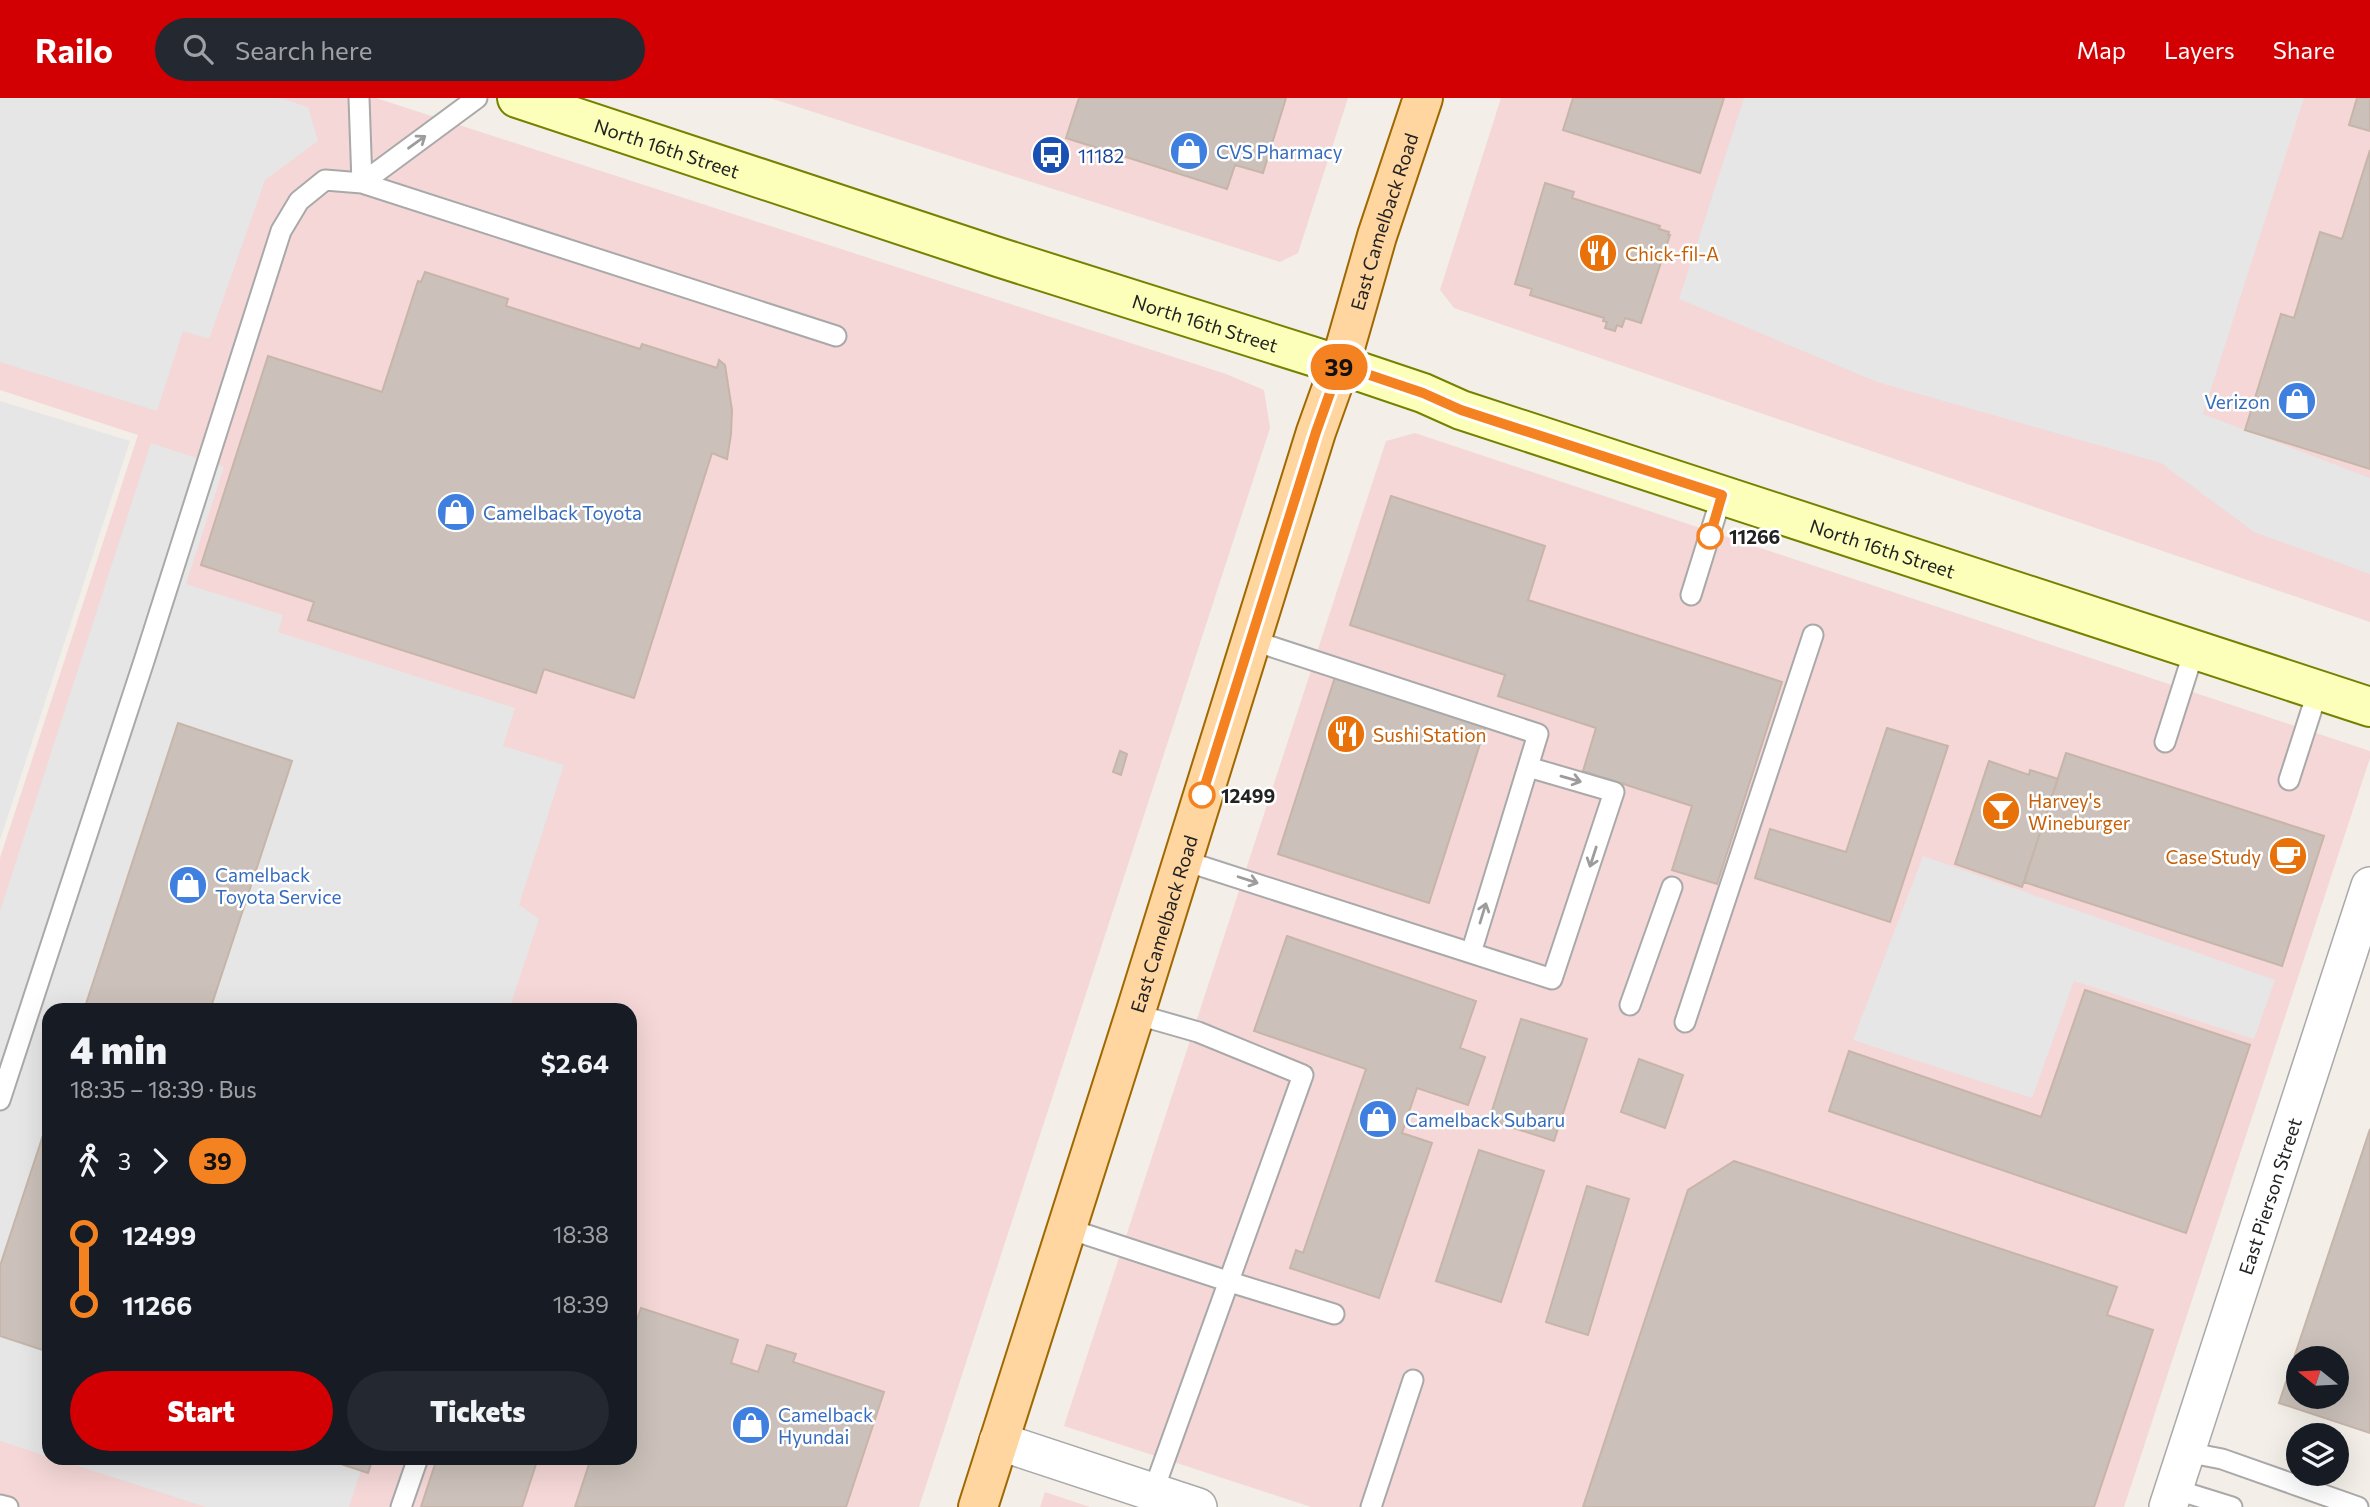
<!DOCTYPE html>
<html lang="en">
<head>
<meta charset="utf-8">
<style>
  :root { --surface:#171b24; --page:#242831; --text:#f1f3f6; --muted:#9ea1a6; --accent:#d30003 }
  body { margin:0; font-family:Commissioner,sans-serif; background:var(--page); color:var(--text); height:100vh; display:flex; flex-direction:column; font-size:26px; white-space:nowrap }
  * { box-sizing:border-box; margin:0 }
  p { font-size:23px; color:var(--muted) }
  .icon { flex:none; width:38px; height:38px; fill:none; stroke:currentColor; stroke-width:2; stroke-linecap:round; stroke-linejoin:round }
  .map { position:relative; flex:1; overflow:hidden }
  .drawer { position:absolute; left:42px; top:905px; width:595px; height:462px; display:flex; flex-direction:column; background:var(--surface); border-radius:21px; box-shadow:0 7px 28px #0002 }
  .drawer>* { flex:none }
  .badge { padding:0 14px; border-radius:23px; font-size:24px; line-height:46px }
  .needle { width:46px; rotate:288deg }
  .controls { position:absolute; left:2286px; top:1248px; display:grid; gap:14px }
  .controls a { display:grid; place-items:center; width:63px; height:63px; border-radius:50%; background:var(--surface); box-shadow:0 7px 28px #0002; font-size:35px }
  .map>.badge { position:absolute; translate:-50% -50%; box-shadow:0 0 0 4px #fff }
  .legs { display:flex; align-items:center; gap:10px; height:77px; padding:0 28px; font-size:23px }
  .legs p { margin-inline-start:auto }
  .summary { display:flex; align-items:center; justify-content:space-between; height:119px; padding:0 28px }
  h1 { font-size:38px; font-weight:800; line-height:52px }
  .cta { display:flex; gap:14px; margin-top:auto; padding:14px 28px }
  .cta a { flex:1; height:80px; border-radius:42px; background:var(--accent); color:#fff; font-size:28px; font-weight:800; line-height:80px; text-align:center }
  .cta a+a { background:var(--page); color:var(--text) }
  ul { padding:0 28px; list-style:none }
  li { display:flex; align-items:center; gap:24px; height:70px; font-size:26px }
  li i { display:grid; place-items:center; width:10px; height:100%; margin:0 9px; background:currentColor }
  li i::after { content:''; width:18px; height:18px; margin:-9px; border:5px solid; border-radius:50%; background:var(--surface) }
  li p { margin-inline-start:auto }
  li:first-child i { background:linear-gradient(#0000 50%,currentColor 0) }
  li:last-child i { background:linear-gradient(currentColor 50%,#0000 0) }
  header { display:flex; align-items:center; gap:42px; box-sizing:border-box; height:98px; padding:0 35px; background:var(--accent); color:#fff }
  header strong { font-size:33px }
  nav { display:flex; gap:38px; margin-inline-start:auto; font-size:24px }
  .search { width:490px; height:63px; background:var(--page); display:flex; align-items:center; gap:18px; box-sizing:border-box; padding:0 24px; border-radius:38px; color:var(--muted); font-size:26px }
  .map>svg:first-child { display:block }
  .commercial { fill:#f4d7d6; fill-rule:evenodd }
  .parking { fill:#e6e6e6 }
  .building { fill:#cbc1ba; stroke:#c6b5a8; stroke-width:2; fill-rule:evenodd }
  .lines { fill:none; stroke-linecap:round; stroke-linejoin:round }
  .lane-casing { stroke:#a9a9a9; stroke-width:23 }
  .street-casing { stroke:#a9a9a9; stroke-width:40 }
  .secondary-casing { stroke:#758100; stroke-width:42 }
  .primary-casing { stroke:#9f6800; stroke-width:42 }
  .lane { stroke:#fff; stroke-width:19 }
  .street { stroke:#fff; stroke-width:37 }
  .secondary { stroke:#fcffb9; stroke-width:38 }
  .primary { stroke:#ffd5a0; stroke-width:38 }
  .oneway { stroke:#9c9c9c }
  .line-1-casing { stroke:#fff; stroke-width:16 }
  .line-1 { stroke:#f58220; stroke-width:10 }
  .stop-1-dot { fill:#fff; stroke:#f58220; stroke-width:3.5 }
  .labels { text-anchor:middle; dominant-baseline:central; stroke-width:5; stroke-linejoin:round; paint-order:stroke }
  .street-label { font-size:19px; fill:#222; stroke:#fff }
  .shop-label { font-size:19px; fill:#366cbe; stroke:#fff; text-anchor:start }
  .transit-label { font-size:19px; fill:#164399; stroke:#fff; text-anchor:start }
  .food-label { font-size:19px; fill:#c56008; stroke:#fff; text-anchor:start }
  .stop-label { font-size:19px; font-weight:bold; fill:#222; stroke:#fff; text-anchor:start }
</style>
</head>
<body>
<header>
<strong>Railo</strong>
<div class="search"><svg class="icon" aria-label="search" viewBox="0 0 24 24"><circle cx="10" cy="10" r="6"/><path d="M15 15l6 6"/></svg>Search here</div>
<nav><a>Map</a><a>Layers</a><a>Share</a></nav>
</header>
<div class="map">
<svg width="2370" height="1409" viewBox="0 0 2370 1409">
  <rect width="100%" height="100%" fill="#f3efe8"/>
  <path class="commercial" d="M0 0H376L1226 276 1264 292 1270 330 919 1409H0V760L138 337 0 292ZM49 912H630V1360H49Z
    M770 0H1348L1298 155 1280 164Z
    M1501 0H2370V524L1454 210 1440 192Z
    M1415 335 2370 653V660L2124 1409H1311L1064 1328 1386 343Z
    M1045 1394 1090 1409H1040Z"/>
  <path class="parking" d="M0 0H279L308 9 318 43 265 82 209 241 183 233 157 313 0 264Z
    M1744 0H2304L2203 316 2370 380V476L2254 434 2161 365 1877 284 1679 201Z
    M0 303 130 343 0 742Z
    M151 345 224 369 186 486 283 517 278 534 515 610 503 648 564 667 519 807 539 821 509 912H49V1359L0 1343V813Z
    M1923 758 2275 882 2254 941 2074 883 2032 1000 1853 942Z
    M53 1360H365L349 1409H206Z"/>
  <path class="building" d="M1079 0H1286L1263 75 1235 67 1227 91 1066 40Z
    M1573 0H1724L1700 75 1563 32Z
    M2357 0H2370V33L2349 27Z
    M1049 49 1070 57 1066 69 1044 62Z
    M2370 52V371L2245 332 2281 216 2294 220 2320 134 2342 141Z
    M1545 85 1574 94 1572 100 1660 128 1659 131 1669 134 1668 137H1670L1641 225 1625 220 1622 229 1617 227 1615 233 1605 230 1607 224 1603 223 1604 220 1530 197 1532 191 1515 186Z
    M425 174 508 201 506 208 640 251 642 246 717 270 719 262 725 267 732 312 731 336 727 361 712 355 634 600 544 571 536 595 308 522 314 504 201 467 268 258 382 294 418 183 421 184Z
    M1391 398 1545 448 1528 502 1782 584 1717 786 1672 772 1692 708 1583 673 1596 630 1498 598 1505 577 1350 527Z
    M1336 576 1487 624 1429 805 1278 756Z
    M178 625 292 663 210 912H84Z
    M1887 630 1948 648 1890 824 1755 780 1770 731 1846 754Z
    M1120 653 1127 656 1121 677 1113 674Z
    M2066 655 2324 738 2282 868 2024 784Z
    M1989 663 2029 677 2030 672 2058 681 2022 789 1955 766Z
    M1287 838 1476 903 1460 950 1485 959 1468 1007 1417 990 1402 1035 1432 1045 1379 1200 1290 1170 1296 1152 1303 1155 1366 971 1254 933Z
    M2085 892 2250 947 2186 1135 1829 1013 1849 953 2041 1019Z
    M1521 921 1587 941 1554 1043 1489 1022Z
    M1639 961 1683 977 1665 1030 1621 1014Z
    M49 1019V1254L0 1238V1168Z
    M2370 1031V1335L2279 1305ZM2298 1260H2336V1298H2298Z
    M1479 1052 1544 1073 1501 1204 1436 1183Z
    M1734 1063 2117 1189 2107 1217 2153 1232 2094 1409H1583L1688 1092Z
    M1587 1088 1629 1101 1588 1237 1546 1224Z
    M641 1210 738 1242 731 1265 758 1274 767 1247 796 1256 793 1264 884 1294 846 1409H575L591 1360H630V1242Z
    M339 1360H373L368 1375 338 1365Z
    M437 1360H538L522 1409H421Z"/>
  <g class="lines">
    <g class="lane-casing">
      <path id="lane" d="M359 0 362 85
        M362 85 477 0
        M1691 497 1722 397
        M2165 644 2194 553
        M2289 682 2318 592
        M1182 762 1471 855 1538 636 1251 542
        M1471 855 1552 881 1614 694 1528 669
        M1630 907 1672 789
        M1135 916 1198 934 1303 977 1153 1394
        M1685 924 1813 537
        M0 1002 144 563 281 133 299 103 325 82 362 85 836 238
        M1066 1130 1230 1184 1334 1216
        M2186 1354 2222 1361 2358 1409
        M2174 1391 2232 1409
        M0 1407 8 1409
        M401 1409 418 1360
        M1371 1409 1413 1282"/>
    </g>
    <g class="street-casing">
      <g id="street">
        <path d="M998 1343 1198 1409"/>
        <path id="s1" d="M2168 1409 2370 788"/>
      </g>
    </g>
    <g class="secondary-casing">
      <g id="secondary">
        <path id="s2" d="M517 0 1001 160 1340 267 1423 295 1461 312 2370 609"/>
      </g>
    </g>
    <g class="primary-casing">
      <g id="primary">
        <path id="s3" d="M978 1409 1135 916 1316 334 1340 267 1377 138 1423 0"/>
      </g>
    </g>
    <use href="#lane" class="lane"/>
    <use href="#street" class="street"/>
    <use href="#secondary" class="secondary"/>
    <use href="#primary" class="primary"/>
  </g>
  <defs><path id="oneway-shaft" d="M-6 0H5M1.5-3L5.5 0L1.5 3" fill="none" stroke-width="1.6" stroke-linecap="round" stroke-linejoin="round" transform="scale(1.75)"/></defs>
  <g class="oneway">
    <use href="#oneway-shaft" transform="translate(417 44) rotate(-36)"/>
    <use href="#oneway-shaft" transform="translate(1571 681) rotate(16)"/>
    <use href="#oneway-shaft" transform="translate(1593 759) rotate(108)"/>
    <use href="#oneway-shaft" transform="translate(1248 782) rotate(18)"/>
    <use href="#oneway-shaft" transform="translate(1483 815) rotate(-73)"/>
  </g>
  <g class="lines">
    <g class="line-1-casing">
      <path id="line-1" d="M1202 697 1316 334 1340 267 1423 295 1461 312 1722 397 1710 438"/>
    </g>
    <use href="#line-1" class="line-1"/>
  </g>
  <defs>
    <g id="shop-disc" transform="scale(2.0125)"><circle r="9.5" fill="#3f7fe0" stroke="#fff"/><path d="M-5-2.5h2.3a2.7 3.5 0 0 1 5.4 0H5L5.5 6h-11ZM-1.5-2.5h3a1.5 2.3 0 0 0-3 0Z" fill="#fff"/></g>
    <g id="bus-disc" transform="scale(2.0125)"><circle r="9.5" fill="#1a4fb4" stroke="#fff"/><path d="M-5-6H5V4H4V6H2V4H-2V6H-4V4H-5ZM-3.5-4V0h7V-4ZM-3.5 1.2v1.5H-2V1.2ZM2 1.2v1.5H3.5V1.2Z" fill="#fff"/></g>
    <g id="restaurant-disc" transform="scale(2.0125)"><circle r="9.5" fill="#e8710a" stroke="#fff"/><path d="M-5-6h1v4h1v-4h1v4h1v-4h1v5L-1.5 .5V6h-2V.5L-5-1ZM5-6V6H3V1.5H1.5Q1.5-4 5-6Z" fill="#fff"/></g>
    <g id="bar-disc" transform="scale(2.0125)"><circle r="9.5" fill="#e8710a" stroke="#fff"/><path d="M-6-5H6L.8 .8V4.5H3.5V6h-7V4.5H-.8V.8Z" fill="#fff"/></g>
    <g id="cafe-disc" transform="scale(2.0125)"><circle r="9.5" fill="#e8710a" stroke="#fff"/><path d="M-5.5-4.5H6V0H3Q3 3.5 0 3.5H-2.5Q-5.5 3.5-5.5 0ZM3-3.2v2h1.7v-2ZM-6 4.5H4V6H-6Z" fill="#fff"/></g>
  </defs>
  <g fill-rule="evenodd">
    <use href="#shop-disc" x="1189" y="53"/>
    <use href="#bus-disc" x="1051" y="57"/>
    <use href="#restaurant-disc" x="1598" y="155"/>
    <use href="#shop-disc" x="2297" y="303"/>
    <use href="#shop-disc" x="456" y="414"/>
    <use href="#restaurant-disc" x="1346" y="636"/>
    <use href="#bar-disc" x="2001" y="713"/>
    <use href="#cafe-disc" x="2288" y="758"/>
    <use href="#shop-disc" x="188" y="787"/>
    <use href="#shop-disc" x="1378" y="1021"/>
    <use href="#shop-disc" x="751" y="1327"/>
  </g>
  <g class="stop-1-dot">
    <circle cx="1710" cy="438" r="12"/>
    <circle cx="1202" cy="697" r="12"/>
  </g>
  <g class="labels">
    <g class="street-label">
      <text stroke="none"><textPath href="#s2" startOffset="158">North 16th Street</textPath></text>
      <text stroke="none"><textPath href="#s3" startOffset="1348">East Camelback Road</textPath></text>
      <text stroke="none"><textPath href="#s2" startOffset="724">North 16th Street</textPath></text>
      <text stroke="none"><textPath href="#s2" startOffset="1438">North 16th Street</textPath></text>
      <text stroke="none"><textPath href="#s3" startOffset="612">East Camelback Road</textPath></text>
      <text stroke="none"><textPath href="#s1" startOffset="327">East Pierson Street</textPath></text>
    </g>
    <g class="shop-label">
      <text x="1216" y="53">CVS Pharmacy</text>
      <text x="2270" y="303" text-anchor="end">Verizon</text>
      <text x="483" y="414">Camelback Toyota</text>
      <text x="215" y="776">Camelback<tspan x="215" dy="22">Toyota Service</tspan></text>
      <text x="1405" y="1021">Camelback Subaru</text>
      <text x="778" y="1316">Camelback<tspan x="778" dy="22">Hyundai</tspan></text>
    </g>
    <g class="transit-label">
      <text x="1078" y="57">11182</text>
    </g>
    <g class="food-label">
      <text x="1625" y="155">Chick-fil-A</text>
      <text x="1373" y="636">Sushi Station</text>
      <text x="2028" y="702">Harvey's<tspan x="2028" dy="22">Wineburger</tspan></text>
      <text x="2261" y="758" text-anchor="end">Case Study</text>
    </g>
    <g class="stop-label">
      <text x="1729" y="438">11266</text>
      <text x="1221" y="697">12499</text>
    </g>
  </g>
</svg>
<div class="controls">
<a><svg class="needle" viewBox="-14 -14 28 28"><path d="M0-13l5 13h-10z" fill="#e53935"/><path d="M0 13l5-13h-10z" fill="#9ea1a6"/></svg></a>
<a><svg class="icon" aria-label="layers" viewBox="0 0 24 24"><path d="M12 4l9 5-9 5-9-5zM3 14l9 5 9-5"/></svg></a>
</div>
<b class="badge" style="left:1339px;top:269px;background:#f58220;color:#111">39</b>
<section class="drawer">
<div class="summary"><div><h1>4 min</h1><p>18:35 – 18:39 · Bus</p></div><b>$2.64</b></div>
<div class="legs"><svg class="icon" aria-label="walk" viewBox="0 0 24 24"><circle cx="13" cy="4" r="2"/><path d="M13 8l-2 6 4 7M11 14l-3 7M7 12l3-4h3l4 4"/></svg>3<svg class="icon" aria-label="forward" viewBox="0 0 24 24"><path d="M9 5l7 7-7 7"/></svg><b class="badge" style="background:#f58220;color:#111">39</b></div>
<ul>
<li><i style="color:#f58220"></i><b>12499</b><p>18:38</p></li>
<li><i style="color:#f58220"></i><b>11266</b><p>18:39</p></li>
</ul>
<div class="cta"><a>Start</a><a>Tickets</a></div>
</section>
</div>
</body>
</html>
